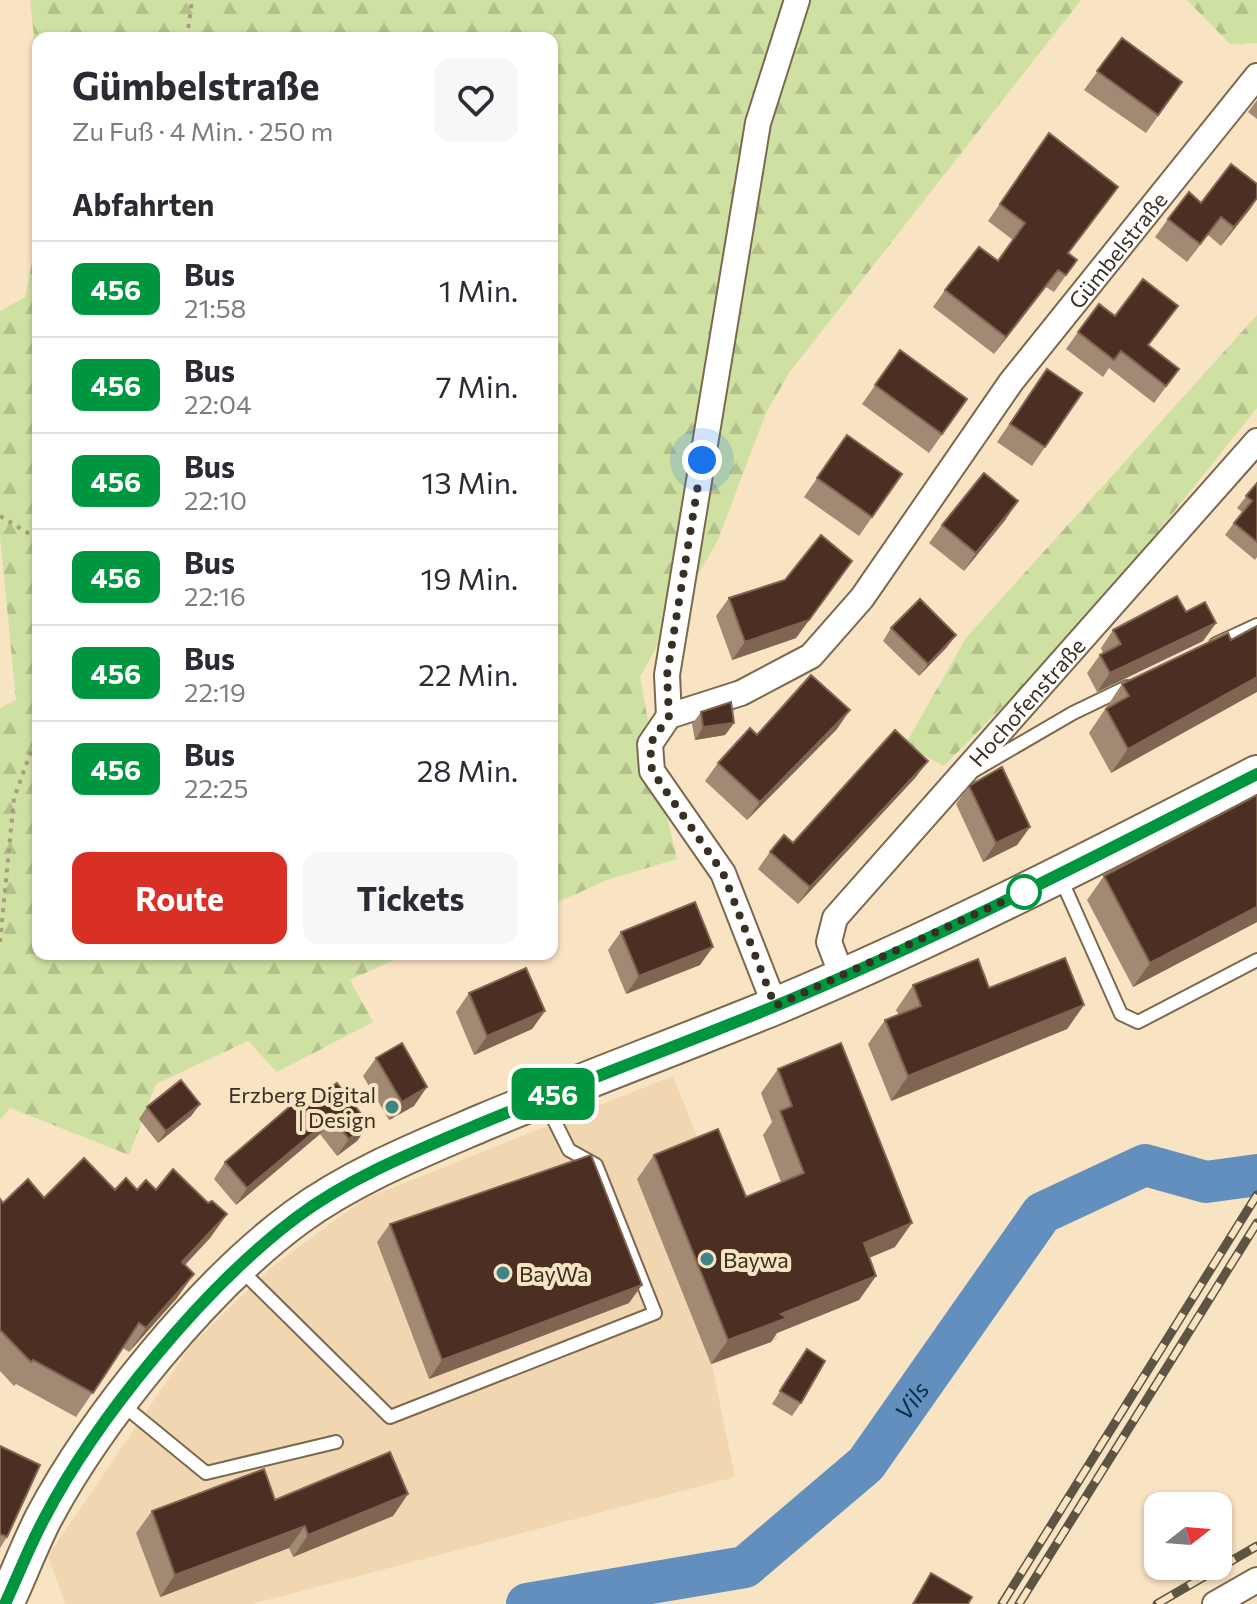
<!DOCTYPE html>
<html lang="de">
<head>
<meta charset="utf-8">
<style>
  :root { --surface:#fff; --page:#f7f7f7; --text:#2b2b33; --muted:#7c7c81; --line:#e1e1e2; --accent:#d93025 }
  body { margin:0; font-family:Commissioner,sans-serif; background:var(--page); color:var(--text); height:100vh; display:flex; flex-direction:column; font-size:30px; white-space:nowrap }
  * { box-sizing:border-box; margin:0 }
  p { font-size:26px; color:var(--muted) }
  .icon { flex:none; width:44px; height:44px; fill:none; stroke:currentColor; stroke-width:2; stroke-linecap:round; stroke-linejoin:round }
  .map { position:relative; flex:1; overflow:hidden }
  .drawer { position:absolute; left:32px; top:32px; width:526px; height:928px; display:flex; flex-direction:column; background:var(--surface); border-radius:16px; box-shadow:0 2px 6px #0004 }
  .drawer>* { flex:none }
  .badge { padding:0 16px; border-radius:12px; font-size:28px; line-height:52px }
  .needle { width:52px; rotate:73deg }
  .controls { position:absolute; left:1144px; top:1492px; display:grid; gap:16px }
  .controls a { display:grid; place-items:center; width:88px; height:88px; border-radius:16px; background:var(--surface); box-shadow:0 2px 6px #0004; font-size:40px }
  .you { position:absolute; width:40px; height:40px; margin:-20px; border:6px solid #fff; border-radius:50%; background:#1a73e8; box-shadow:0 0 0 12px #1a73e833 }
  .map>.badge { position:absolute; translate:-50% -50%; box-shadow:0 0 0 4px #fff }
  h2 { padding:0 40px; font-size:30px; line-height:72px }
  .round { display:grid; place-items:center; flex:none; width:84px; height:84px; border-radius:16px; background:var(--page) }
  .overview { display:flex; align-items:center; justify-content:space-between; height:136px; padding:0 40px }
  h1 { font-size:38px; font-weight:700; line-height:60px }
  .cta { display:flex; gap:16px; margin-top:auto; padding:16px 40px }
  .cta a { flex:1; height:92px; border-radius:16px; background:var(--accent); color:#fff; font-size:32px; font-weight:700; line-height:92px; text-align:center }
  .cta a+a { background:var(--page); color:var(--text) }
  ul { padding:0; list-style:none }
  li { display:flex; align-items:center; gap:24px; height:96px; padding:0 40px; border-top:2px solid var(--line) }
  li div { flex:1 }
  li b { display:block; font-size:30px }
  li em { font-style:normal }
  li .badge { min-width:88px; font-weight:700; text-align:center }
  .map>svg:first-child { display:block }
  .built { fill:#f0d7b1 }
  .forest { fill:url(#forest-firs) }
  .lines { fill:none; stroke-linecap:round; stroke-linejoin:round }
  .river { stroke:#628fbd; stroke-width:42 }
  .lane-casing { stroke:#7c694d; stroke-width:16 }
  .street-casing { stroke:#7c694d; stroke-width:28 }
  .secondary-casing { stroke:#7c694d; stroke-width:40 }
  .path { stroke:#aa9a82; stroke-width:4; stroke-dasharray:4 6; stroke-linecap:butt }
  .lane { stroke:#fff; stroke-width:12 }
  .street { stroke:#fff; stroke-width:24 }
  .secondary { stroke:#fff; stroke-width:36 }
  .rail-casing { stroke:#5e5444; stroke-width:9 }
  .rail { stroke:#f8e3c3; stroke-width:6; stroke-dasharray:18; stroke-linecap:butt }
  .wall { fill:#a28973 }
  .shaded-wall { fill:#806553 }
  .building { fill:#4c2f23; stroke:#806553; stroke-width:2 }
  .line-casing { stroke:#fff; stroke-width:18 }
  .line { stroke:#00963f; stroke-width:12 }
  .walk { stroke:#383024; stroke-width:8; stroke-dasharray:0 14.4 }
  .stop-dot { fill:#fff; stroke:#00963f; stroke-width:4 }
  .poi-dot { fill:#3e8685; stroke:#f8e3c3; stroke-width:3 }
  .labels { text-anchor:middle; dominant-baseline:central; stroke-width:8; stroke-linejoin:round; paint-order:stroke }
  .street-label { font-size:22px; fill:#383024; stroke:#f8e3c3 }
  .poi-label { font-size:22px; fill:#383024; stroke:#f8e3c3; text-anchor:start }
  .water-label { font-size:24px; font-style:italic; fill:#0a2d4c; stroke:#f8e3c3 }
</style>
</head>
<body>
<div class="map">
<svg width="1257" height="1604" viewBox="0 0 1257 1604">
  <defs>
    <pattern id="forest-firs" width="22" height="20" patternUnits="userSpaceOnUse" patternTransform="scale(2)"><rect width="22" height="20" fill="#cfe1a2"/><path d="M5 1l3.5 6h-7zM16 11l3.5 6h-7z" fill="#b2c18b"/></pattern>
  </defs>
  <rect width="100%" height="100%" fill="#f8e3c3"/>
  <path class="built" d="M673 1076 778 1339 712 1365 735 1477 252 1604H65L48 1556 192 1344 273 1266 364 1199Z"/>
  <path class="forest" d="M30 0H1081L789 373 766 413 718 540 640 676 659 783 677 859 607 880 552 905V38H38V71Z
    M1187 0H1257V43L1230 44Z
    M38 233V954H407L350 980 373 1022 277 1072 248 1041 156 1084 129 1155 10 1108 0 1120V708L16 700 0 536V311L25 297Z
    M1257 315V408L1085 623 944 766 905 745 966 638Z"/>
  <g class="lines">
    <path class="river" id="s1" d="M527 1604 745 1567 866 1464 1042 1213 1145 1165 1206 1182 1257 1175"/>
    <g class="lane-casing">
      <path id="lane" d="M1216 644 1257 625
        M975 770 1073 713 1127 687
        M1061 879 1121 1014 1138 1022 1257 960
        M241 1270 390 1417 655 1313 596 1165 569 1150 545 1102
        M123 1405 206 1473 336 1442"/>
    </g>
    <g class="street-casing">
      <g id="street">
        <path d="M669 716 667 675 758 123 797 0"/>
        <path id="s2" d="M842 976 829 942 835 918 1257 441"/>
        <path id="s3" d="M775 1006 723 873 652 771 650 744 669 716 741 693 811 656 862 598 1011 382 1257 76"/>
        <path d="M1215 1604 1257 1580"/>
      </g>
    </g>
    <g class="secondary-casing">
      <path id="secondary" d="M5 1604C18 1576 29 1547 43 1519 97 1417 205 1285 297 1217 353 1176 421 1149 484 1122 580 1082 677 1046 773 1007 938 938 1098 856 1257 774"/>
    </g>
    <path class="path" d="M187 38 192 0
      M0 516 38 539
      M0 942 14 798 38 732"/>
    <use href="#lane" class="lane"/>
    <use href="#street" class="street"/>
    <use href="#secondary" class="secondary"/>
    <g class="rail-casing">
      <path id="rail" d="M1002 1604 1257 1195
        M1019 1604 1257 1223
        M1157 1604 1257 1546"/>
    </g>
    <use href="#rail" class="rail"/>
  </g>
  <path class="wall" d="M1122 38 1182 82 1146 133 1084 90Z
    M1257 100V119L1248 112Z
    M1049 133 1118 187 1068 254 1077 260 1054 292 1046 287 994 354 933 307 945 290 998 261 1013 240 988 221Z
    M1257 199 1221 246 1208 235 1187 262 1155 237 1168 219 1201 203Z
    M1115 316 1166 322 1148 346 1179 369 1154 403 1109 368 1103 377 1066 349 1078 332Z
    M900 350 967 399 929 453 862 404Z
    M1047 369 1082 393 1032 466 997 442Z
    M847 435 902 474 859 536 804 497Z
    M1257 483V557L1255 560 1225 535 1242 512 1237 508Z
    M1006 519 964 571 929 543 942 525Z
    M839 579 796 638 732 660 716 616 729 598Z
    M1186 612 1216 623 1203 641 1097 692 1087 673 1100 655 1103 653 1101 648 1113 630Z
    M891 628 947 647 919 676 883 641Z
    M1228 633 1111 773 1089 733 1122 684Z
    M701 712 734 723 725 735 695 740 692 724Z
    M837 729 747 820 705 781 718 763 757 735Z
    M928 761 915 778 798 904 758 869 770 852 793 843Z
    M969 786 1030 827 1017 845 983 862 956 804Z
    M1257 795V922L1133 987 1087 900 1104 876Z
    M621 932 700 965 626 994 608 950Z
    M913 985 989 988 1084 1005 1067 1029 891 1101 868 1044 885 1020 899 1015 896 1010Z
    M469 993 545 1011 532 1029 474 1055 456 1012Z
    M376 1058 414 1106 389 1120 363 1076Z
    M778 1069 895 1247 869 1258 876 1276 859 1300 777 1333 771 1342 711 1364 637 1179 654 1155 746 1197 781 1182 763 1135 772 1122 761 1093Z
    M200 1104 191 1116 158 1143 139 1119 147 1107Z
    M301 1111 369 1124 357 1141 337 1156 320 1134 236 1205 214 1179 225 1162Z
    M115 1190H137L208 1203 227 1214 210 1238 185 1265 177 1298 129 1352 123 1348 76 1417 16 1384 14 1386 0 1371V1199L3 1203Z
    M390 1224 629 1303 429 1379 377 1242Z
    M807 1349 801 1403 792 1416 772 1404Z
    M0 1446 7 1537 0 1548Z
    M408 1494 393 1516 293 1557 289 1548 160 1597 136 1533 152 1511 275 1500Z
    M931 1573 968 1604H912Z"/>
  <path class="shaded-wall" d="M1257 199 1251 208 1221 246 1234 227Z
    M1058 270 1046 287 994 354 1006 337Z
    M1018 501 1006 519 964 571 976 553Z
    M839 579 796 638 732 660 745 642Z
    M1216 623 1203 641 1097 692 1110 673Z
    M956 635 947 647 919 676 928 664Z
    M1257 677V692L1111 773 1128 749Z
    M850 710 837 729 747 820 760 802Z
    M734 723 725 735 695 740 703 727Z
    M928 761 915 778 798 904 810 887Z
    M1030 827 1017 845 983 862 996 843Z
    M1257 907V922L1133 987 1150 963Z
    M713 947 700 965 626 994 639 976Z
    M1084 1005 1067 1029 891 1101 908 1076Z
    M545 1011 532 1029 474 1055 487 1036Z
    M427 1087 414 1106 389 1120 402 1102Z
    M200 1104 191 1116 158 1143 166 1131Z
    M332 1117 320 1134 236 1205 247 1188Z
    M369 1124 357 1141 337 1156 349 1139Z
    M227 1214 210 1238 165 1286 182 1262Z
    M912 1223 895 1247 847 1267 864 1243Z
    M194 1274 177 1298 129 1352 146 1328Z
    M876 1276 859 1300 777 1333 771 1342 711 1364 728 1340 781 1314Z
    M642 1285 629 1303 429 1379 442 1360Z
    M408 1494 393 1516 293 1557 308 1535Z
    M305 1526 289 1548 160 1597 175 1575Z"/>
  <path class="building" d="M1122 38 1182 82 1158 115 1097 71Z
    M1049 133 1118 187 1068 253 1077 260 1066 275 1058 270 1006 337 945 290 979 247 998 261 1025 223 1000 204Z
    M1231 164 1257 184V198L1234 227 1221 217 1200 244 1168 219 1189 192 1201 203Z
    M1143 279 1178 306 1148 345 1179 369 1166 386 1121 351 1114 360 1078 332 1099 304 1115 316Z
    M900 350 967 399 942 434 875 385Z
    M1047 369 1082 393 1045 447 1010 424Z
    M847 435 902 474 872 517 817 478Z
    M984 473 1018 501 976 553 942 525Z
    M1257 483V542L1234 523 1252 501 1246 496Z
    M821 535 852 561 809 620 745 642 729 598 785 580Z
    M1177 596 1186 612 1205 602 1216 623 1110 673 1100 655 1121 644 1113 630Z
    M920 599 956 635 928 664 891 628Z
    M1257 626V677L1128 749 1106 709 1129 696 1122 684 1228 633 1231 640Z
    M811 675 850 710 760 802 718 763 750 728 757 735Z
    M731 702 734 723 703 727 701 712Z
    M895 730 928 761 810 887 770 852 784 835 793 843Z
    M1002 767 1030 827 996 843 969 786Z
    M1257 795V907L1150 963 1104 876Z
    M695 902 713 947 639 976 621 932Z
    M1065 958 1084 1005 908 1076 885 1020 921 1006 913 985 978 959 989 988Z
    M526 968 545 1011 487 1036 469 993Z
    M402 1043 427 1087 402 1102 376 1058Z
    M841 1043 912 1223 864 1243 876 1276 781 1314 787 1318 728 1340 654 1155 718 1129 746 1197 804 1173 780 1111 792 1106 778 1069Z
    M181 1080 200 1104 166 1131 147 1107Z
    M337 1083 369 1124 349 1139 332 1117 247 1188 225 1162 294 1103 301 1111Z
    M591 1155 642 1285 442 1360 390 1224Z
    M84 1158 115 1190 126 1178 137 1190 146 1180 156 1190 173 1169 208 1203 212 1201 227 1214 182 1262 194 1274 146 1328 139 1323 93 1393 33 1360 31 1362 0 1330V1199L3 1203 28 1179 44 1198Z
    M807 1349 825 1361 801 1403 780 1391Z
    M0 1446 40 1465 7 1537 0 1534Z
    M390 1452 408 1494 308 1535 305 1526 175 1575 152 1511 264 1469 275 1500Z
    M931 1573 972 1597 968 1604H913Z"/>
  <g class="lines">
    <g class="line-casing">
      <path id="line" d="M5 1604C18 1576 29 1547 44 1519 97 1417 205 1286 297 1217 351 1177 416 1151 477 1125 575 1084 675 1047 773 1007 939 938 1098 855 1257 774"/>
    </g>
    <use href="#line" class="line"/>
    <path class="walk" d="M702 460 667 675 669 716 650 744 652 771 723 873 775 1006 1032 888 1024 892"/>
  </g>
  <circle class="stop-dot" cx="1024" cy="892" r="16"/>
  <g class="poi-dot">
    <circle cx="392" cy="1107" r="8"/>
    <circle cx="707" cy="1259" r="8"/>
    <circle cx="503" cy="1273" r="8"/>
  </g>
  <g class="labels">
    <g class="street-label">
      <text stroke="none"><textPath href="#s3" startOffset="992">Gümbelstraße</textPath></text>
      <text stroke="none"><textPath href="#s2" startOffset="350">Hochofenstraße</textPath></text>
    </g>
    <g class="poi-label">
      <text x="376" y="1094" text-anchor="end">Erzberg Digital<tspan x="376" dy="25">| Design</tspan></text>
      <text x="723" y="1259">Baywa</text>
      <text x="519" y="1273">BayWa</text>
    </g>
    <g class="water-label">
      <text stroke="none"><textPath href="#s1" startOffset="458">Vils</textPath></text>
    </g>
  </g>
</svg>
<div class="controls">
<a><svg class="needle" viewBox="-14 -14 28 28"><path d="M0-13l5 13h-10z" fill="#e53935"/><path d="M0 13l5-13h-10z" fill="#7c7c81"/></svg></a>
</div>
<div class="you" style="left:702px;top:460px"></div>
<b class="badge" style="left:553px;top:1094px;background:#00963f;color:#fff">456</b>
<section class="drawer">
<div class="overview"><div><h1>Gümbelstraße</h1><p>Zu Fuß · 4 Min. · 250 m</p></div><a class="round"><svg class="icon" aria-label="heart" viewBox="0 0 24 24"><path d="M12 20l-8-8c-3-5 5-10 8-4 3-6 11-1 8 4z"/></svg></a></div>
<h2>Abfahrten</h2>
<ul>
<li><span class="badge" style="background:#00963f;color:#fff">456</span><div><b>Bus</b><p>21:58</p></div><em>1 Min.</em></li>
<li><span class="badge" style="background:#00963f;color:#fff">456</span><div><b>Bus</b><p>22:04</p></div><em>7 Min.</em></li>
<li><span class="badge" style="background:#00963f;color:#fff">456</span><div><b>Bus</b><p>22:10</p></div><em>13 Min.</em></li>
<li><span class="badge" style="background:#00963f;color:#fff">456</span><div><b>Bus</b><p>22:16</p></div><em>19 Min.</em></li>
<li><span class="badge" style="background:#00963f;color:#fff">456</span><div><b>Bus</b><p>22:19</p></div><em>22 Min.</em></li>
<li><span class="badge" style="background:#00963f;color:#fff">456</span><div><b>Bus</b><p>22:25</p></div><em>28 Min.</em></li>
</ul>
<div class="cta"><a>Route</a><a>Tickets</a></div>
</section>
</div>
</body>
</html>
